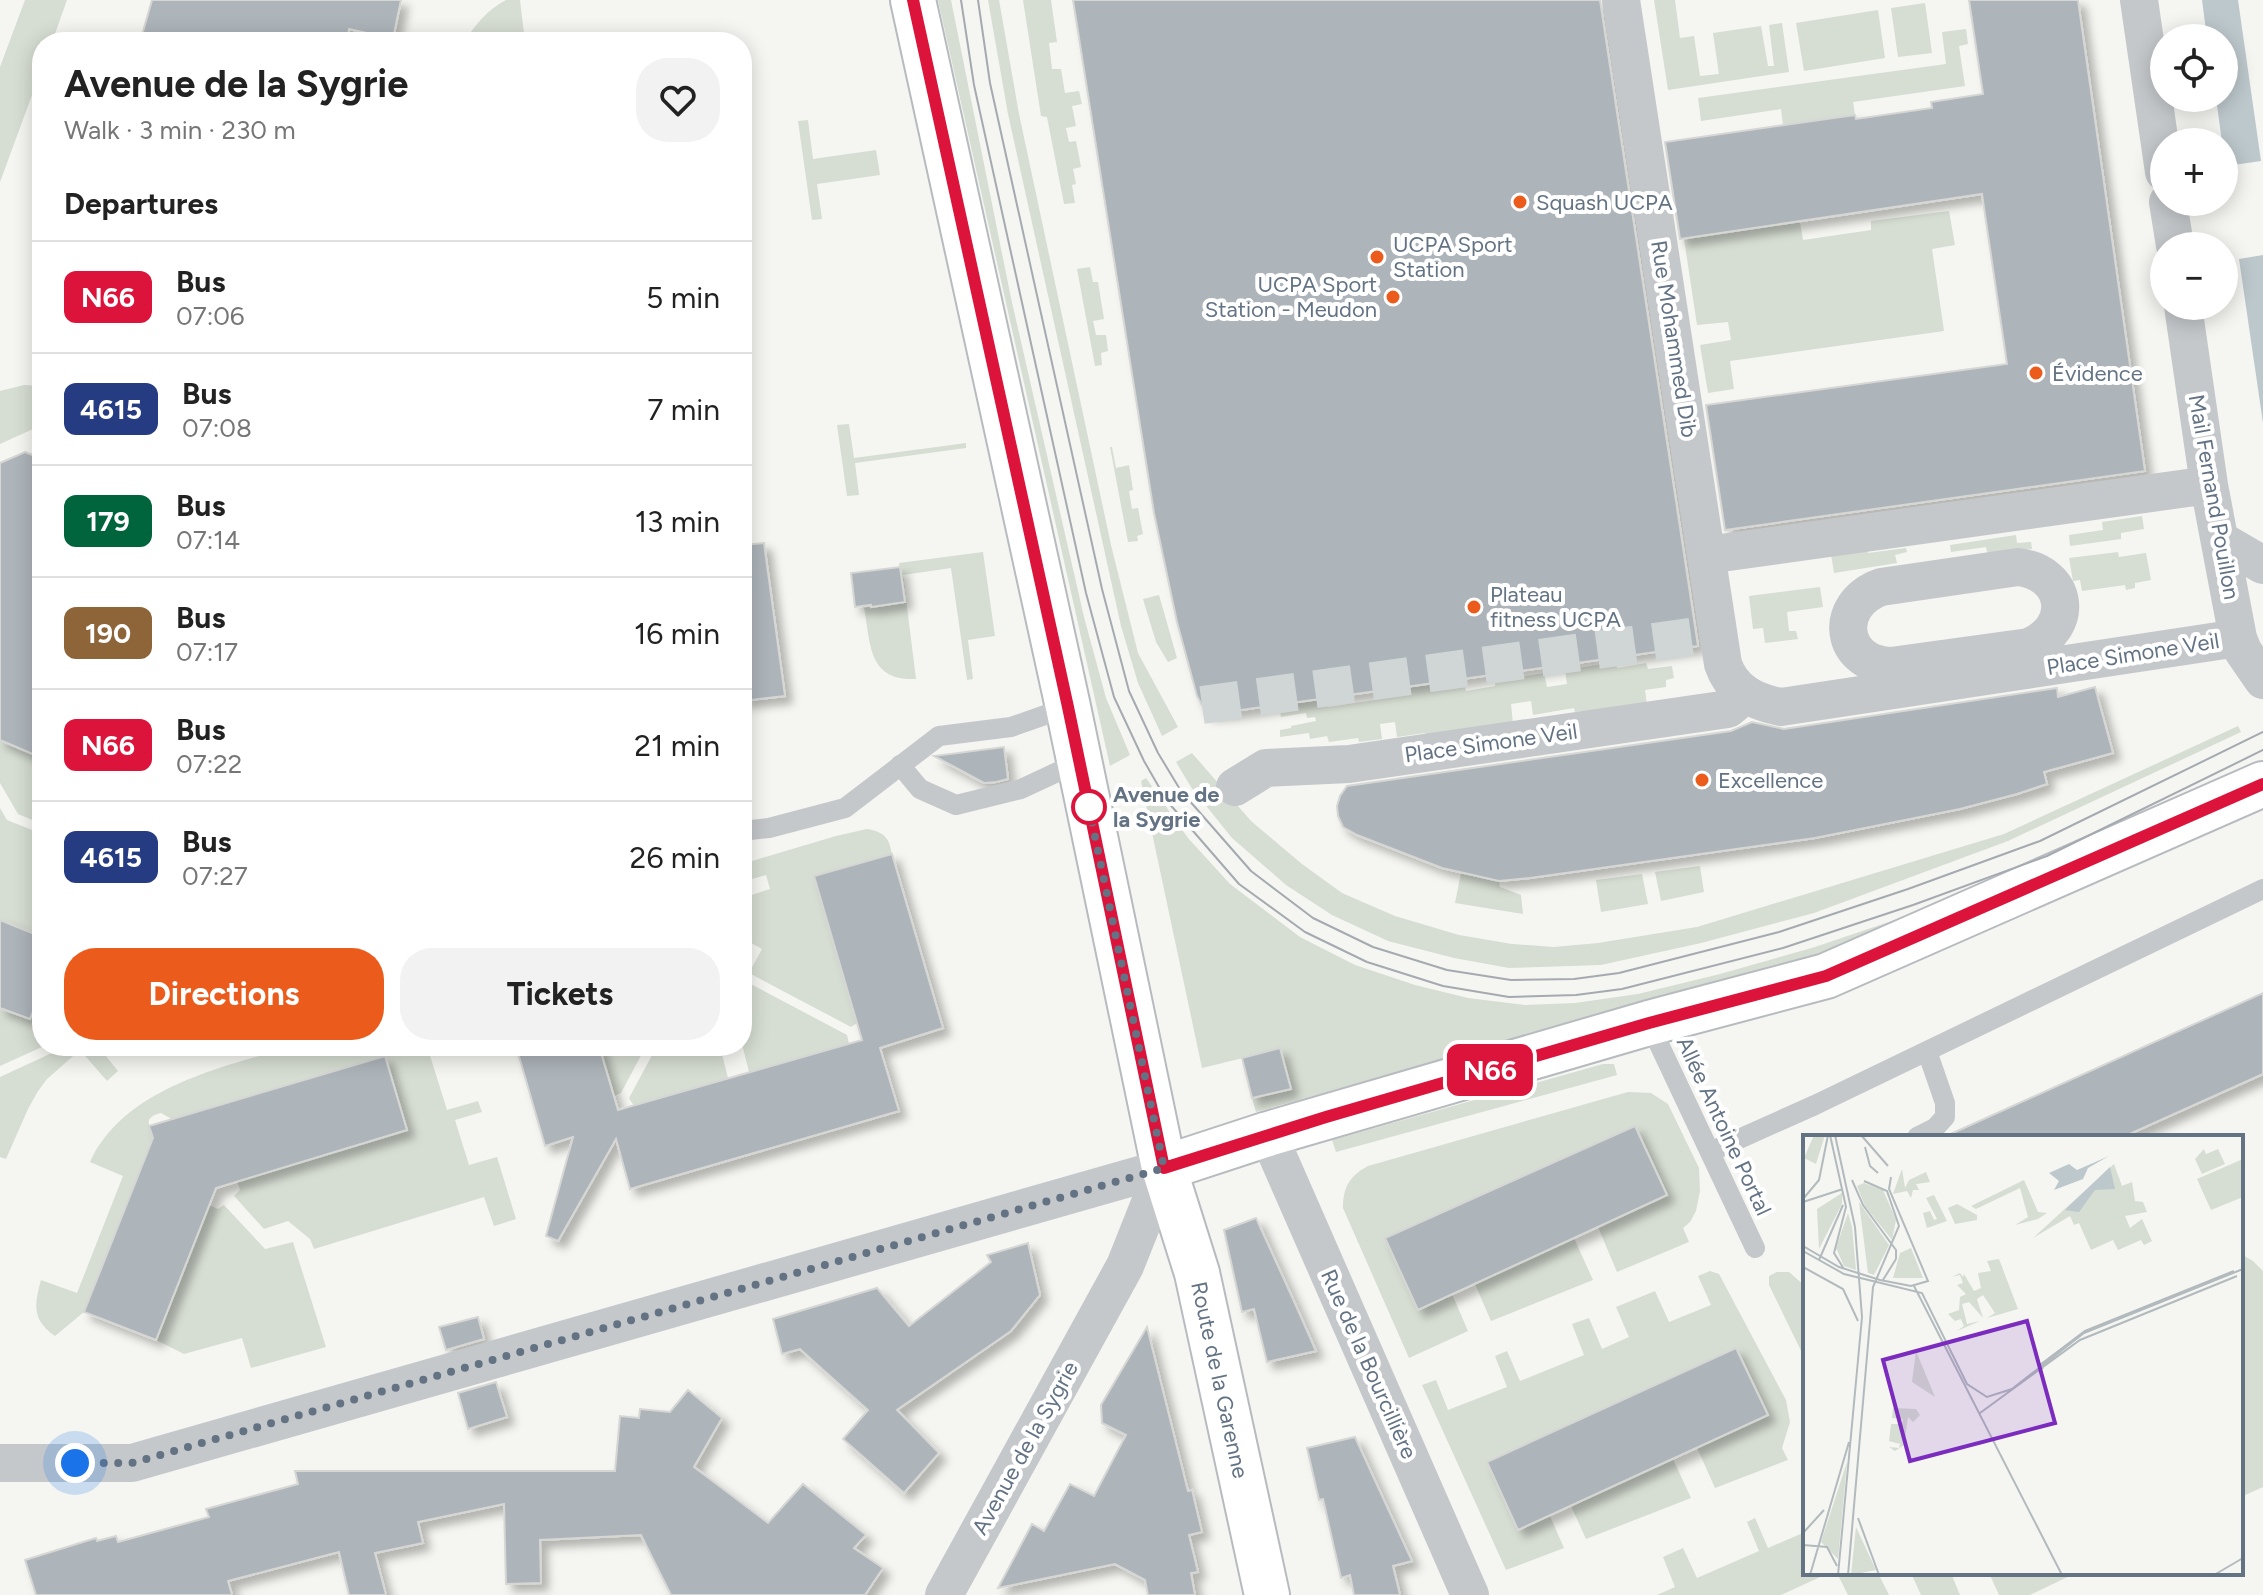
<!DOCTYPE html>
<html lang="en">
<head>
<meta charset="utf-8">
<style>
  :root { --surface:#fff; --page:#f2f2f2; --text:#222; --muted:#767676; --line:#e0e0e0; --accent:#eb5c1c }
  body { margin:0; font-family:Figtree,sans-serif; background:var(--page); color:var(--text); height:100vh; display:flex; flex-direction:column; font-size:30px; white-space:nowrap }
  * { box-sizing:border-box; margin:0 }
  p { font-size:26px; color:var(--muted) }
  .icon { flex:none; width:44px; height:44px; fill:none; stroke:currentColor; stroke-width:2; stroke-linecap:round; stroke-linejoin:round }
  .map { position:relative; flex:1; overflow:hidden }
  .side { position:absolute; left:32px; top:32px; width:720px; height:1024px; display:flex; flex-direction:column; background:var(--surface); border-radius:32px; box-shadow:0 4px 20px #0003 }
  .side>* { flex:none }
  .badge { padding:0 16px; border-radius:12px; font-size:28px; line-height:52px }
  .controls { position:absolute; left:2150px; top:24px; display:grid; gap:16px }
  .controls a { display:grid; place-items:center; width:88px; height:88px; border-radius:50%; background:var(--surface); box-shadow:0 4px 20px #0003; font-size:40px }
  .you { position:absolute; width:40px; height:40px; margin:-20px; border:6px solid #fff; border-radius:50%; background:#1a73e8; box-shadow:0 0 0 12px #1a73e833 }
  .map>.badge { position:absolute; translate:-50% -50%; box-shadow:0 0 0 4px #fff }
  h2 { padding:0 32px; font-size:30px; line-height:72px }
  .round { display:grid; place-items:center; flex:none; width:84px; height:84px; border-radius:32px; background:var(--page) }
  .overview { display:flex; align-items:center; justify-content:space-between; height:136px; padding:0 32px }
  h1 { font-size:38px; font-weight:700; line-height:60px }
  .cta { display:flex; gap:16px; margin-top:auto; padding:16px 32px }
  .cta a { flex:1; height:92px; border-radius:32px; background:var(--accent); color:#fff; font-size:32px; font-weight:700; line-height:92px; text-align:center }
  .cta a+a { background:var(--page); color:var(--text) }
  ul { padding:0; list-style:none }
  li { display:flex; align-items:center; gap:24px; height:112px; padding:0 32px; border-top:2px solid var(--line) }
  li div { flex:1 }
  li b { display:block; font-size:30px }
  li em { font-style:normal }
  li .badge { min-width:88px; font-weight:700; text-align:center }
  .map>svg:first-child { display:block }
  .green { fill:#d6ddd2 }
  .water { fill:#bdc8cd }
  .building { fill:#adb4ba; stroke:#d6d7d4; stroke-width:2; filter:url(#shadow) }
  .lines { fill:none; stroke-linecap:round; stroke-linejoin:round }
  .street-tunnel { stroke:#d0d5d6; stroke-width:38; stroke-dasharray:38 19; stroke-linecap:butt }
  .secondary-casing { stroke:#b7bbc0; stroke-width:48 }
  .lane { stroke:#c5c8cb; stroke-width:20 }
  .street { stroke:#c5c8cb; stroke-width:38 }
  .secondary { stroke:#fff; stroke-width:44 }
  .tram { stroke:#a4aab0; stroke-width:2 }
  .line-casing { stroke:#fff; stroke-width:18 }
  .line { stroke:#dc143c; stroke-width:12 }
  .walk { stroke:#637384; stroke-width:8; stroke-dasharray:0 14.4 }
  .poi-dot { fill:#eb5c1c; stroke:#fff; stroke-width:3 }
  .stop-dot { fill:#fff; stroke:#dc143c; stroke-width:4 }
  .labels { text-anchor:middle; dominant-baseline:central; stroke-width:8; stroke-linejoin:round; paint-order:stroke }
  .poi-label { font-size:22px; fill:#637384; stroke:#fff; text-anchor:start }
  .street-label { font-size:22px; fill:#637384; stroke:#fff }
  .stop-label { font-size:22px; font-weight:bold; fill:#637384; stroke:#fff; text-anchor:start }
  .inset-road { fill:none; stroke:#b2babe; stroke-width:2 }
  .view { fill:#7b2cbf; fill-opacity:0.15; stroke:#7b2cbf; stroke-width:4 }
  .inset-edge { fill:none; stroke:#637384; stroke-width:4 }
</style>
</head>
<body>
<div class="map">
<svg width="2263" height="1595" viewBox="0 0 2263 1595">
  <defs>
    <filter id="shadow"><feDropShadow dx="7" dy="7" stdDeviation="4" flood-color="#0004"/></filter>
  </defs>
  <rect width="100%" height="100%" fill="#f5f6f1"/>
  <path class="green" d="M25 0H67L52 42H42V68L0 182V67Z
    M506 0H520L525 42H464C476 24 487 10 506 0Z
    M938 0H951L1011 298 1084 617 1106 698 1130 755 1110 766Z
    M988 0H999L1019 114 1111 545 1138 653 1178 727 1162 736 1138 683 1121 626 1008 114Z
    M1023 0H1051L1057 42 1049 43 1052 69H1061L1065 93 1079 91 1082 104 1072 106 1076 126 1066 128 1069 142 1076 141 1081 167 1073 169 1076 184 1072 185 1075 203 1064 204 1047 117 1041 116Z
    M1654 0H1675L1680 38 1694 36 1700 76 1719 74 1713 33 1761 26 1768 66H1774L1769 25 1782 23 1789 72 1668 90Z
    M1925 3 1932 53 1898 57 1891 8Z
    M1878 10 1885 58 1804 71 1796 23Z
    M1966 29 1968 44 1959 46 1965 86 1853 102 1855 115 1783 125 1781 109 1701 121 1698 98 1946 64 1942 32Z
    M808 120 813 159 876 150 880 175 817 184 822 219 812 220 798 121Z
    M1949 211 1955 245 1932 249 1944 331 1730 361 1734 389 1708 393 1700 345 1731 340 1728 322 1697 325 1684 239 1800 222 1803 240 1871 230V221Z
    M1090 267 1093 282H1098L1104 319 1093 321 1096 335H1106L1108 351 1101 353 1102 365 1095 366 1077 269Z
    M24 385 42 386V432L33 429 0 444V391Z
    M849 424 854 458 966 443V448L855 463 859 495 847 496 837 425Z
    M1110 447H1112L1116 468 1129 465 1133 490 1129 491 1132 509 1138 508 1143 534 1137 536 1138 541 1128 542Z
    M2142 516 2144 529 2121 533V539L2070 546 2069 535 2103 530 2102 522Z
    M2016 535 2017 543 2031 542 2032 549 1988 556 1986 547 1951 552 1950 545Z
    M1906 548 1907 552 1895 555 1897 563 1834 573 1831 554 1867 549 1868 553Z
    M983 552 995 636 968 640 973 679 967 680 951 568 903 575 916 679C868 681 871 645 864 608L905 602 899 563Z
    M2118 552 2119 557 2146 553 2151 580 2135 583V588L2126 590 2125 585 2082 591 2080 580 2073 581 2069 558Z
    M1820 587 1823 607 1787 612 1789 631H1796L1798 639 1765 643 1763 628 1753 629 1749 596Z
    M1159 595 1177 658 1168 662 1156 642 1143 599Z
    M1616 662 1617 668 1646 663 1648 669 1672 666 1674 678 1666 680V687L1645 690 1647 705 1575 712 1574 708 1533 715 1531 701 1511 704 1513 724 1426 737 1425 733 1397 737 1395 722 1380 724 1382 739 1359 742 1358 738 1329 742 1327 736 1310 739 1309 733 1280 737V730L1291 728V726L1316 721 1315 717 1307 718 1306 713 1281 717 1279 706 1327 699 1328 707 1375 700 1374 693 1463 680 1466 691 1495 686V681L1544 673 1547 687 1567 684 1565 670Z
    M2238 726 2241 732 2008 841 1814 913 1701 943 1601 965 1509 968 1454 958 1388 941 1332 915 1286 885 1232 838 1191 787 1176 762 1192 753 1251 821 1302 864 1342 893 1395 916 1459 935 1512 944 1554 947 1598 943 1697 927 2004 834Z
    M0 740 42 758V824L18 814 0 783Z
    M1146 778 1188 838 1230 884 1300 937 1355 965 1415 985 1468 998 1525 1005 1575 1003 1638 994 1720 974 1815 947 1933 907 1817 956 1256 1112 1252 1098 1290 1088 1280 1049 1202 1068 1141 781Z
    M0 808 7 820 42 834V937L0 920Z
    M867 829C885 832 889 838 892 854L814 877 857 1023 851 1027 749 973 762 949 742 938V898L770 889 766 875 742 882V864L836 836Z
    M1700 866 1704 892 1661 901 1655 872Z
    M1461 873 1499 881 1500 887 1521 895 1523 914 1455 903Z
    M1642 874 1648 904 1601 912 1596 880Z
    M745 981 847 1035 849 1044 749 1072 742 1044V987Z
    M42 990V1046H44L0 1066V1007L30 1019Z
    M67 1046H98L118 1071 107 1081 80 1050 47 1079 38 1091 28 1109 6 1159 0 1157V1077Z
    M293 1046H427L447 1110 478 1101 482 1112 455 1120 469 1165 497 1157 516 1219 494 1226 484 1197 314 1249 310 1239 288 1221 264 1229 234 1196 240 1190 237 1181 407 1130 385 1057 214 1107 183 1134 170 1118 161 1113C137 1118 154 1134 163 1144L138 1176 84 1312 55 1336C32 1320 34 1305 41 1280L77 1293 123 1176 90 1162C125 1087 221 1068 293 1046Z
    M599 1046H646L621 1093 614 1096Z
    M657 1046H720L728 1078 634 1106 629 1098Z
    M1603 1064H1614L1617 1075 1336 1152 1332 1140Z
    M1628 1092 1651 1093 1668 1104 1699 1168 1700 1191 1696 1211 1690 1222 1683 1228 1689 1242 1617 1272 1598 1227 1667 1195 1635 1126 1386 1238 1418 1309 1452 1294 1468 1331 1409 1358 1343 1208C1343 1188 1349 1176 1368 1166Z
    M209 1205 218 1209 224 1205 265 1249 293 1242 326 1347 251 1368 242 1338 184 1354 156 1340Z
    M1574 1238 1593 1280 1491 1321 1475 1284Z
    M2241 1254 2253 1261 2263 1271V1487L2241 1497Z
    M1710 1271 1719 1274 1786 1400 1790 1422 1782 1448 1788 1460 1715 1488 1697 1448 1768 1415 1736 1348 1487 1462 1518 1530 1550 1516 1564 1548 1506 1570 1422 1385 1436 1380 1448 1410 1507 1387 1495 1356 1507 1351 1520 1381 1584 1355 1572 1324 1589 1318 1602 1349 1629 1337 1616 1307 1655 1291 1669 1322 1711 1305 1698 1276Z
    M1777 1272H1789L1805 1286V1359L1769 1285V1276Z
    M1673 1459 1691 1498 1586 1539 1571 1506Z
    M1755 1518 1768 1548 1805 1532V1573H1829L1781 1595H1657L1675 1587 1663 1557 1683 1548 1697 1578 1759 1551 1747 1522Z
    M1837 1573H1878L1889 1595H1848Z
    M1911 1573H1951L1960 1595H1921Z
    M1989 1573H2076L2030 1595H1999Z"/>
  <path class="water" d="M2202 0H2238L2261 161 2226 166 2224 142H2222L2216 98H2224V38H2207Z
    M2263 255V423L2239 259Z"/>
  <path class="building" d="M152 0H401L393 39 349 29 347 42H140Z
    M1073 0H1600L1698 646 1227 712 1206 713 1197 696 1177 622 1154 513Z
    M1969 0H2078L2145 471 1725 530 1706 405 2007 364 1982 194 1680 239 1665 142 1855 115 1856 119 1932 108 1931 102 1983 94Z
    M25 452 42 459V758L0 740V463Z
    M764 543 785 696 742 701V545Z
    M900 567 905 602 871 607V605L855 607 851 573Z
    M2095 687 2113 753 2044 772 2047 784 2017 794 1960 809 1815 838 1530 878 1499 881 1442 868 1357 835 1343 827 1338 816 1337 806 1340 796 1347 786 1731 731 1752 722 1784 729 2057 688 2058 697Z
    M1004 747 1008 779 996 782 984 783 934 756Z
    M892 854 943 1028 880 1048 899 1111 630 1189 616 1139 558 1241 546 1236 573 1137 545 1146 516 1046H599L618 1110 862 1040 814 876Z
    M0 920 42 937V990L30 1019 0 1008Z
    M2263 993V1074L2123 1137H1944Z
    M1280 1048 1291 1089 1252 1098 1242 1058Z
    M385 1056 407 1130 216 1188 156 1340 84 1312 153 1138 149 1126Z
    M1635 1126 1667 1195 1418 1310 1385 1238Z
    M1256 1218 1293 1299 1316 1351 1267 1362 1254 1309 1242 1312 1224 1230Z
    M1028 1243 1040 1295 1011 1331 897 1410 939 1453 904 1493 843 1439 868 1410 800 1349 782 1354 773 1319 877 1288 909 1326 991 1262 987 1255Z
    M478 1317 484 1339 446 1350 439 1327Z
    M1147 1327 1188 1491 1192 1490 1202 1532 1189 1535 1198 1572 1191 1573 1195 1595H1148L1145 1580 1115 1564 998 1588 1032 1524 1044 1531 1070 1484 1094 1496 1126 1435 1102 1423 1101 1405Z
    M1736 1348 1768 1415 1518 1530 1487 1462Z
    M496 1382 507 1417 468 1429 458 1393Z
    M688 1390 722 1418 694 1467 768 1523 803 1484 866 1535 854 1548 883 1568 865 1595H671L641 1535 540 1540 541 1583 506 1584 504 1504 418 1522 423 1543 375 1553 386 1595H349L339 1552 228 1581 232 1595H36L25 1560 96 1538 97 1541 116 1536 118 1542 209 1517 206 1509 298 1484 295 1471H615L620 1416 639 1418 640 1409 670 1412Z
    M1355 1437 1412 1561 1393 1566 1400 1595H1354L1350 1575 1341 1578 1323 1499 1319 1500 1307 1448Z"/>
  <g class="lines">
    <path class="street-tunnel" d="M1202 705 1697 636"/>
    <g class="secondary-casing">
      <g id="secondary">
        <path id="s1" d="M913 0 1068 707 1164 1168 1197 1273 1267 1595"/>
        <path d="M1164 1168 1268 1134 1649 1023 1826 976 2263 784"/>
      </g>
    </g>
    <path class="lane" d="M900 765 920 789 956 805 1021 789 1079 762
      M742 831 769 828 845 808 939 736 1011 727 1068 707
      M1649 1023 1755 1248
      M1917 1137 1935 1128 1945 1117V1103L1927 1051
      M1710 1152 1815 1105 2263 889"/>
    <path class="street" d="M1621 0 1723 664C1732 691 1754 702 1781 707L2238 638
      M2139 0 2164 172
      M2168 202 2175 246
      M2183 306 2209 485 2238 638 2243 651 2263 680
      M2220 540 2263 565
      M1707 555 2209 485
      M2018 567C2068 573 2076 627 2029 647L1891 666C1840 664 1832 605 1881 587Z
      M1235 787 1266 768 1349 764 1728 709 1746 694
      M1268 1134 1470 1595
      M0 1463H132L1164 1168
      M944 1595 1125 1266 1164 1168"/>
    <use href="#secondary" class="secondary"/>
    <path class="tram" d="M961 0 974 85 1086 593 1114 697 1144 761 1167 801 1239 884 1305 932 1367 962 1443 986 1509 997 1576 995 1622 989 1783 948 1913 905 2047 856 2263 750
      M978 0 990 83 1102 589 1129 691 1158 753 1181 791 1251 871 1313 918 1373 947 1447 970 1511 980 1574 979 1619 973 1779 932 1908 889 2040 841 2263 732"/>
  </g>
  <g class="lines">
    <g class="line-casing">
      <path id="line" d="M913 0 1068 707 1164 1168 1326 1117 1649 1023 1826 976 2263 784"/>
    </g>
    <use href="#line" class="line"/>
    <path class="walk" d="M75 1463H132L1164 1168 1088 803 1089 807"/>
  </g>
  <g class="poi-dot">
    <circle cx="1520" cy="202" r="8"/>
    <circle cx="1377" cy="257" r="8"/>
    <circle cx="1393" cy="297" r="8"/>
    <circle cx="2036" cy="373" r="8"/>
    <circle cx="1474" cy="607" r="8"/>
    <circle cx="1702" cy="780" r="8"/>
  </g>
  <circle class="stop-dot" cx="1089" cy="807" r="16"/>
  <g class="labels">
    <g class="poi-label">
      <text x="1536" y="202">Squash UCPA</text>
      <text x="1393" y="244">UCPA Sport<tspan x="1393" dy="25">Station</tspan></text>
      <text x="1377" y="284" text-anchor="end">UCPA Sport<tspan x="1377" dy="25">Station - Meudon</tspan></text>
      <text x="2052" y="373">Évidence</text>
      <text x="1490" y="594">Plateau<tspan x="1490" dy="25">fitness UCPA</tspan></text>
      <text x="1718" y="780">Excellence</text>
    </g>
    <g class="street-label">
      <text transform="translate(1674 339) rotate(81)">Rue Mohammed Dib</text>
      <text transform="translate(2214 497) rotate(80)">Mail Fernand Pouillon</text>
      <text transform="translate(2133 654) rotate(-9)">Place Simone Veil</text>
      <text transform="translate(1491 743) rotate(-8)">Place Simone Veil</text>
      <text transform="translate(1724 1126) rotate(65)">Allée Antoine Portal</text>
      <text transform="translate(1369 1364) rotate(66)">Rue de la Bourcillière</text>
      <text stroke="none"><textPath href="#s1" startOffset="1414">Route de la Garenne</textPath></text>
      <text transform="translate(1025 1448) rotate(-61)">Avenue de la Sygrie</text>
    </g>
    <g class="stop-label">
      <text x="1113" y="794">Avenue de<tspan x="1113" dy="25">la Sygrie</tspan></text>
    </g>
  </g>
  <g transform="translate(1803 1135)">
    <rect width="440" height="440" fill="#f5f6f1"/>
    <path d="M11 0H22L13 29 1 23ZM401 14 403 19 415 14 422 29 399 39 392 24ZM440 24V62L408 75 394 44ZM311 29 319 51 329 47 332 66 340 67 344 77 322 81 327 93 339 84 349 106 341 110 338 105 315 115 310 105 288 115 276 88 271 90 267 81 230 103ZM99 34 102 53 106 45 123 37 127 47 113 49 116 55H110L108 63 104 56 90 59ZM221 45 235 77 244 78 235 84 212 90 225 82 217 53 173 74 168 71ZM61 48 80 55 93 85 89 105 62 71 54 51ZM39 58V69L16 114 14 74ZM131 60 144 86 124 93 120 78 127 76 131 85 134 84 123 63ZM56 67 86 110 71 140 65 138ZM154 69 174 80V85L152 89 145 73ZM45 78 49 92 53 135 41 131 33 113ZM108 113 120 143H90L97 118ZM196 124 215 174 184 183 192 178 180 160 174 164 180 183 166 167 159 169 164 189 177 186 154 196 161 191 158 184 152 186 145 179 156 175 157 162 163 159 154 150 160 148 157 140 149 142 157 138 160 142 161 139 171 156 178 153 175 138 188 136 184 126ZM113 216 132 262 109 247ZM90 273 113 274 117 280 110 287 105 282 101 310 92 316 86 312 96 313 97 309 86 306 88 289H99L100 284 89 283ZM44 327 35 424 18 407ZM53 392 73 435 48 440Z" fill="#d6ddd2"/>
    <path d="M306 21 285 33 280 44 251 55 256 46 246 38 266 29 274 35ZM307 32 312 54 292 55 276 77 262 75Z" fill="#bdc8cd"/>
    <path class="inset-road" d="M27 0 43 72 31 118 41 134M32 0 52 92 59 182 35 440M58 0 85 31M62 12 67 31 75 38M49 45 60 70 93 115V124M0 64 16 45 25 0M0 67 40 54M0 111 36 132 77 145 108 151 125 146 86 54 88 42M0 116 41 139 119 158 164 249 184 262 209 254 281 198 440 134M16 125 40 70M0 132 40 154 55 186M80 145 93 124M111 151 259 440M240 234 237 230 282 196 431 136M177 278 277 205 434 141M55 383 76 440M0 398 21 375M0 410 24 412 34 431M7 440 46 307M45 440 70 152 96 91 84 56 61 46M411 440 440 423"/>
    <path class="view" d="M224 186 252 288 107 326 80 225Z"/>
    <rect width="440" height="440" class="inset-edge"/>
  </g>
</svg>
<div class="controls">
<a><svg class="icon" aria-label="locate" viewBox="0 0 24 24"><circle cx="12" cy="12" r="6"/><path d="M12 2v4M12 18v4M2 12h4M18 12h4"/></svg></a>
<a>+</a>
<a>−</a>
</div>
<div class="you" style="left:75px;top:1463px"></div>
<b class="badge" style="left:1490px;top:1070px;background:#dc143c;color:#fff">N66</b>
<section class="side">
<div class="overview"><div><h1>Avenue de la Sygrie</h1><p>Walk · 3 min · 230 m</p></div><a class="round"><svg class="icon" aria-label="heart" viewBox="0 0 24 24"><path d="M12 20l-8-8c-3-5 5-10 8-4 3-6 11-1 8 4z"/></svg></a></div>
<h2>Departures</h2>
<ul>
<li><span class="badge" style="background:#dc143c;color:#fff">N66</span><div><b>Bus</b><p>07:06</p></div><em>5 min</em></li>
<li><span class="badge" style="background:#253b82;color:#fff">4615</span><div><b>Bus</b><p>07:08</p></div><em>7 min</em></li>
<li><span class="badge" style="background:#00643c;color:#fff">179</span><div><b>Bus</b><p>07:14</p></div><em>13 min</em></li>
<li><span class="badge" style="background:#8d6539;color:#fff">190</span><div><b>Bus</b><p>07:17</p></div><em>16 min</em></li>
<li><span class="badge" style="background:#dc143c;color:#fff">N66</span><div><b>Bus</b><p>07:22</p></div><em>21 min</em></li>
<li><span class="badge" style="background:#253b82;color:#fff">4615</span><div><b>Bus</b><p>07:27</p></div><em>26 min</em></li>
</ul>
<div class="cta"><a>Directions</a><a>Tickets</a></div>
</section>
</div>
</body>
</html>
